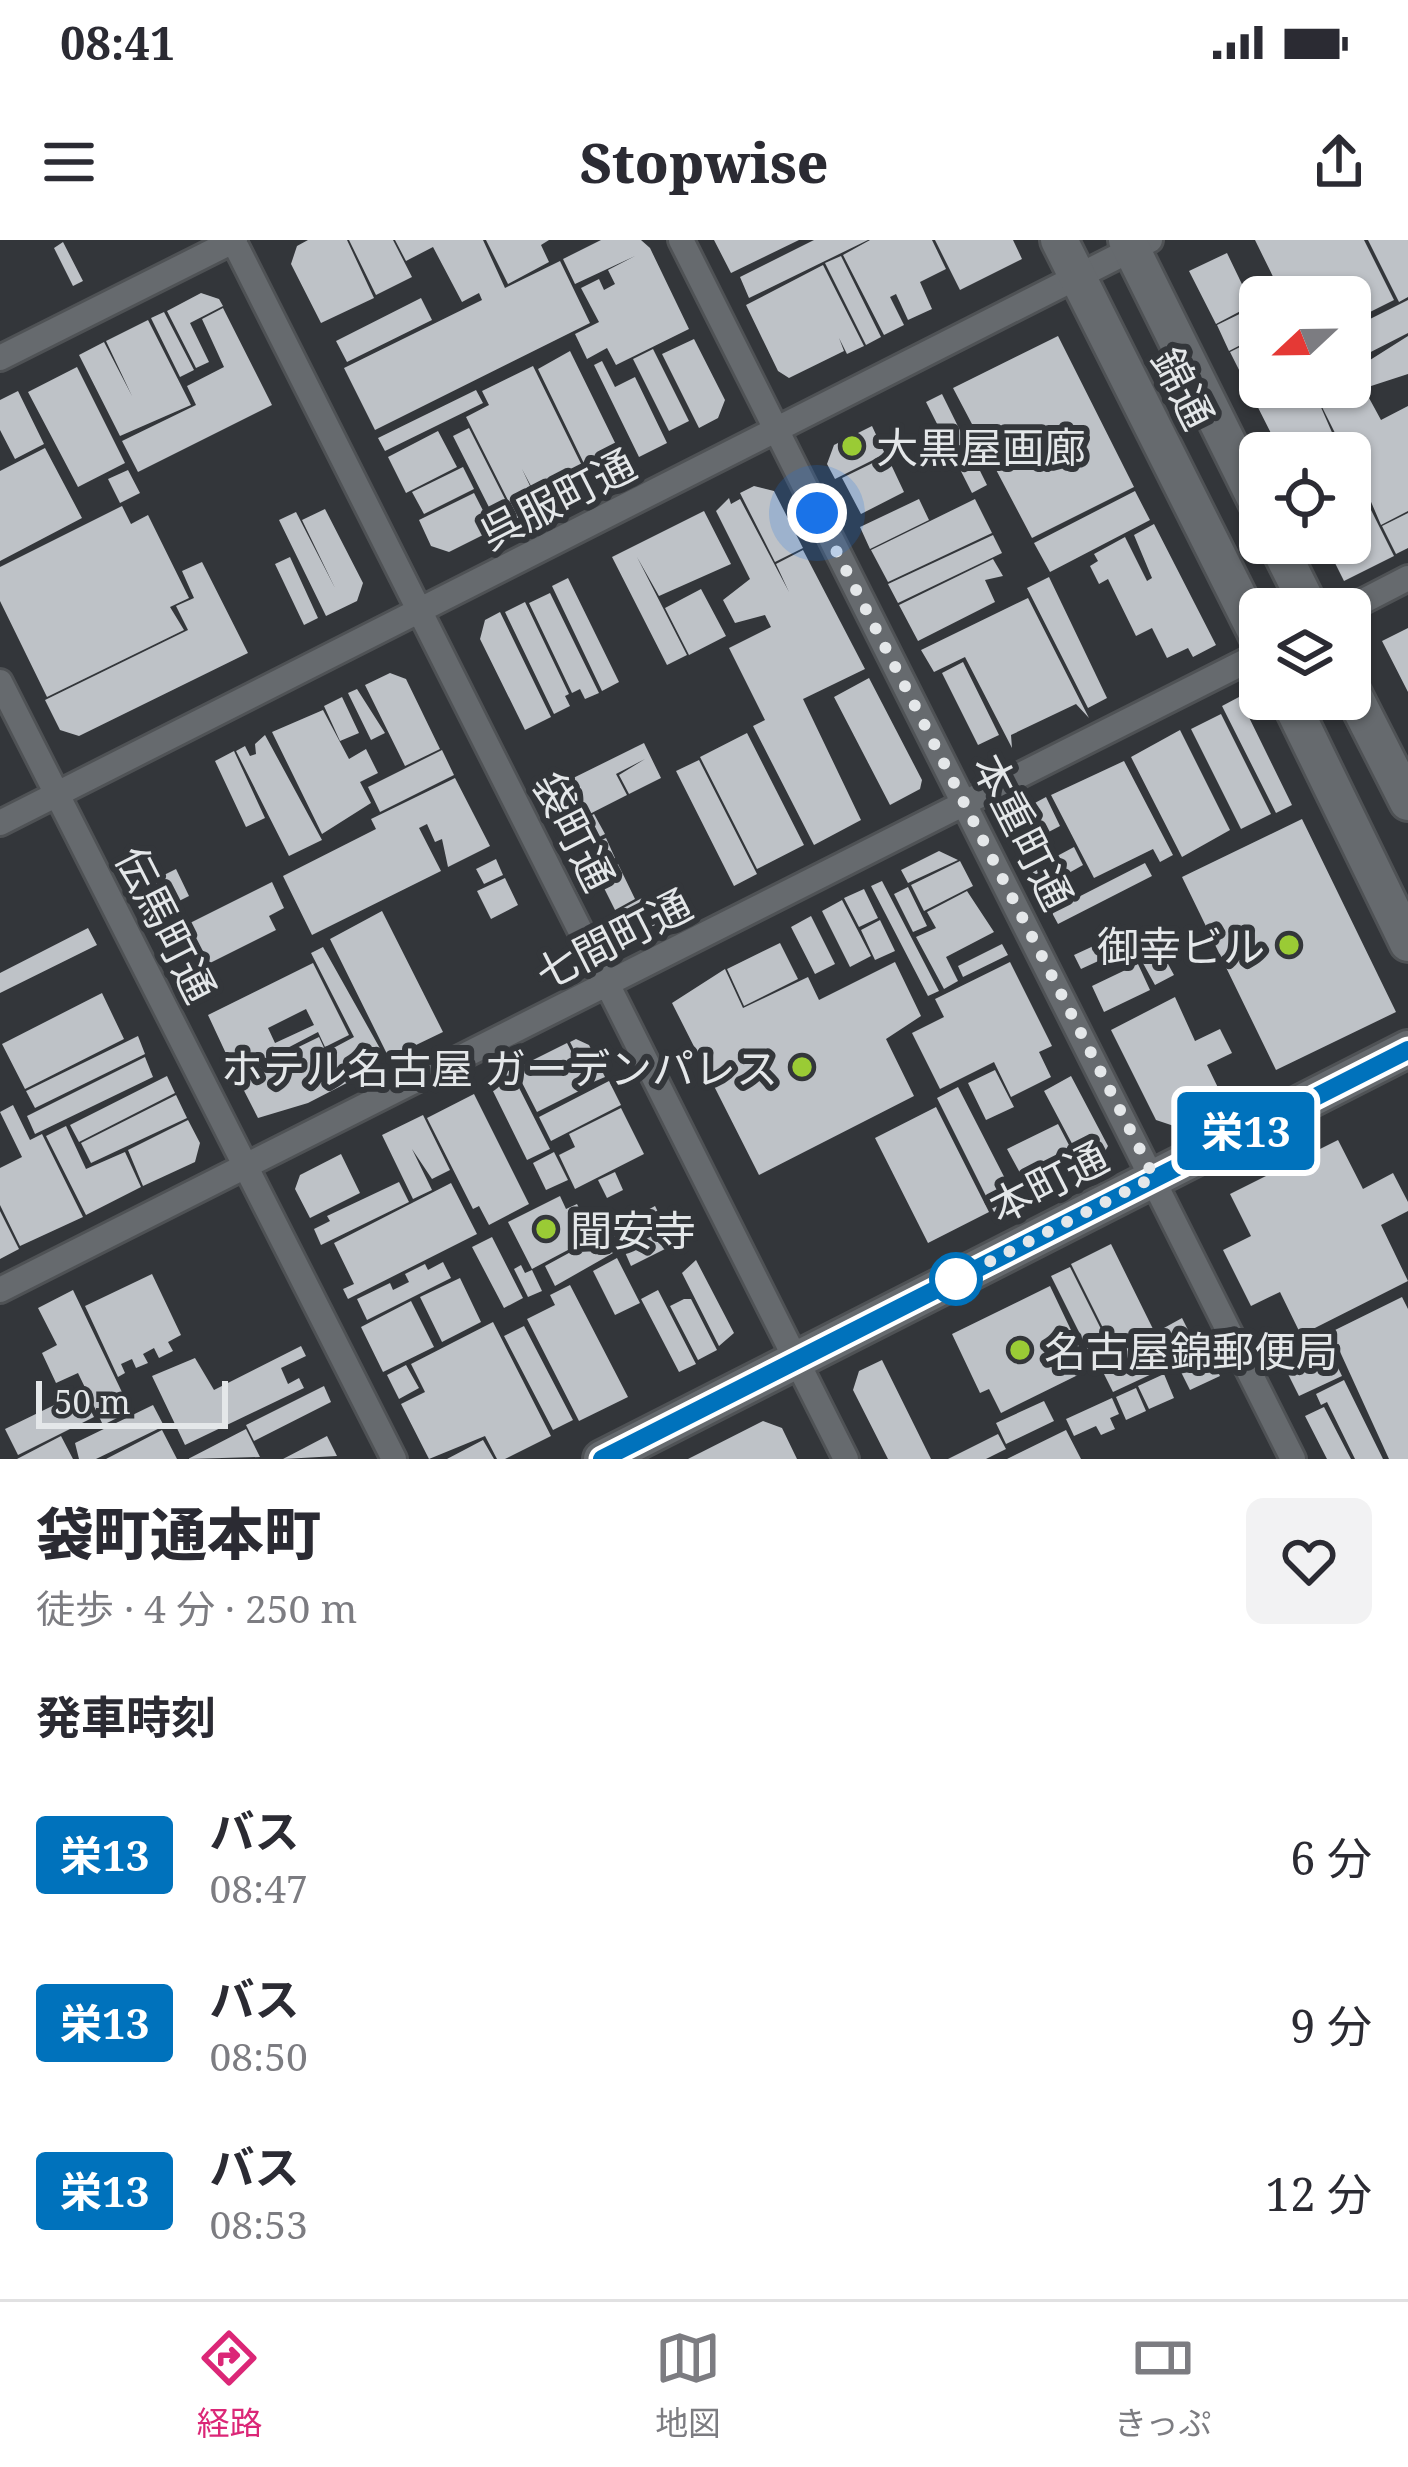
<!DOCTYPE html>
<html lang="ja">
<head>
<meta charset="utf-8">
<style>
  :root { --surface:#fff; --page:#f2f2f3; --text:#2b2b33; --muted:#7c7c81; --line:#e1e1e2; --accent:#db2777 }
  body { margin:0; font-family:"Noto Serif","Noto Sans JP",serif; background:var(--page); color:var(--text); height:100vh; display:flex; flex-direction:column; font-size:45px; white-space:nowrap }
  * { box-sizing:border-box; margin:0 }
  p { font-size:39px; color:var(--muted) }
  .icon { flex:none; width:66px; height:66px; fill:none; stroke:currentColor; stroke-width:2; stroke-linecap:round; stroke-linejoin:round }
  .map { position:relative; height:1219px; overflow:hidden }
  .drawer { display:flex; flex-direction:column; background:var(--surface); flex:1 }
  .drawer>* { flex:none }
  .badge { padding:0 24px; border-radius:9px; font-size:42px; line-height:78px }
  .needle { width:78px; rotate:248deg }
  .buttons { position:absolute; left:1239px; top:36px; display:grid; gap:24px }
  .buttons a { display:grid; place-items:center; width:132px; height:132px; border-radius:18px; background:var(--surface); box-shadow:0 3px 9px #0004; font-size:60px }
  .scale { position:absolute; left:36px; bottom:30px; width:192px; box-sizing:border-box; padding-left:12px; border:6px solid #e4e7e9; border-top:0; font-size:33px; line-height:42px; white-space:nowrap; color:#e4e7e9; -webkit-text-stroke:9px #33363a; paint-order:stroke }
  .you { position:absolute; width:60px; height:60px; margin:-30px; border:9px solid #fff; border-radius:50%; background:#1a73e8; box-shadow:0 0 0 18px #1a73e833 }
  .map>.badge { position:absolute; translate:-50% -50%; box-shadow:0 0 0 6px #fff }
  h2 { padding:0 36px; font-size:45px; line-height:108px }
  .round { display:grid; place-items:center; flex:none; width:126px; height:126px; border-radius:18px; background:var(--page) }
  .summary { display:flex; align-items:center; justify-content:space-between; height:204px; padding:0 36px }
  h1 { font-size:57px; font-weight:800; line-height:90px }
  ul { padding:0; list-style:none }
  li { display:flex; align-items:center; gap:36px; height:168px; padding:0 36px }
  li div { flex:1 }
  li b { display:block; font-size:45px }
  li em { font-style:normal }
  li .badge { min-width:132px; font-weight:700; text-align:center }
  .status { display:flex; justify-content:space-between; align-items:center; height:84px; padding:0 60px; background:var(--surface); direction:ltr }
  .status svg { height:33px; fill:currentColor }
  header { display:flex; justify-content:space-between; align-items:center; height:156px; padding:0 36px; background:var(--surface); font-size:54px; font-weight:800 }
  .tabs { display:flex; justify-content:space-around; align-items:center; height:168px; border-top:3px solid var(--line); background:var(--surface); font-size:33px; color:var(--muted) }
  .tabs a { display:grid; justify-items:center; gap:6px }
  .tabs .active { color:var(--accent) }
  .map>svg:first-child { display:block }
  .building { fill:#bec2c7; fill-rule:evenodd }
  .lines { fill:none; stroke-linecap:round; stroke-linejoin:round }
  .street-casing { stroke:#4f5255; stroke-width:30 }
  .secondary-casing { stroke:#4f5255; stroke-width:42 }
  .street { stroke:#666a6e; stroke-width:24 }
  .secondary { stroke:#666a6e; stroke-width:36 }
  .line-casing { stroke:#fff; stroke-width:27 }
  .line { stroke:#0072bc; stroke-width:18 }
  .walk { stroke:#e4e7e9; stroke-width:12; stroke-dasharray:0 21.6 }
  .poi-dot { fill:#9acb35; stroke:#33363a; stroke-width:4.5 }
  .stop-dot { fill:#fff; stroke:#0072bc; stroke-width:6 }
  .labels { text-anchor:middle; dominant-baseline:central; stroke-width:12; stroke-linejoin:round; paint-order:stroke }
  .street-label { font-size:42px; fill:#e4e7e9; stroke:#33363a }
  .poi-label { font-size:42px; fill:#e4e7e9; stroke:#33363a; text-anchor:start }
</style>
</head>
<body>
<div class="status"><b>08:41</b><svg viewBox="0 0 49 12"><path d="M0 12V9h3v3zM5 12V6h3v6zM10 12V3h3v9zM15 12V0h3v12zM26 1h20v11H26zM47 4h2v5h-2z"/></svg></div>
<header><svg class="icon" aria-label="menu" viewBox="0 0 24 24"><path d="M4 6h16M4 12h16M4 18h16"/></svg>Stopwise<svg class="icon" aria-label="share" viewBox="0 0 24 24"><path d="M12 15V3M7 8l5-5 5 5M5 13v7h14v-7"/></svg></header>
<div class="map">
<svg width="1408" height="1219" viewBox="0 0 1408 1219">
  <rect width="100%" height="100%" fill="#33363a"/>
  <path class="building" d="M308 0H347L374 58 321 83 291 24 297 6Z
    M349 0H393L412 37 376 55Z
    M395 0H483L505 48 560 21 590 83 375 190 344 128 482 60 479 53 462 62 433 7 406 21Z
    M486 0H549L541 5 549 22 508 44Z
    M601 0H641L650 8 689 89 616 125 607 108 587 119 575 94 599 82 581 48 599 39 604 50 615 44 608 30 635 16 575 44 563 19Z
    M714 0H799L731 33Z
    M814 0H868L749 58 740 37Z
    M870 0H932L946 29 920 42 932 69 908 80 896 54 890 57 904 85 884 95 843 15Z
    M935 0H1013L1022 19 960 50Z
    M1255 0H1364L1394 60 1350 82V57H1283Z
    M1368 0H1408V57L1399 62Z
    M63 2 83 41 73 46 54 8Z
    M1227 13 1252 65 1216 84 1189 31Z
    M841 16 881 97 866 105 825 23Z
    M823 25 864 106 847 114 839 98 844 111 789 138 778 131 746 65Z
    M201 53 219 59 223 66 190 83 209 122 196 128 167 71Z
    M421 58 432 80 347 122 336 101Z
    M1408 60V93L1357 119 1350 114V89Z
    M1260 64V95L1229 111 1217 85Z
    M223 68 272 165 138 232 122 201 196 165 187 146 224 127 202 79Z
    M164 72 194 130 180 137 151 78Z
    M148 80 191 165 120 196 79 115 104 102 132 156 106 101Z
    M1058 96 1134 247 1032 298 953 148Z
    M1408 96V134L1368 147 1359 127Z
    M1260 97 1257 147H1350V123L1381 180 1408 166V271L1381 285 1350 213H1345L1313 149 1341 213H1281L1230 112Z
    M694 99 725 160 718 178 699 188 662 114Z
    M653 109 689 181 669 191 633 119Z
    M570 111 623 219 592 240 538 129Z
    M602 121 615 147 635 137 667 203 639 217 594 125Z
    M533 126 590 242 541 265 522 229 540 267 517 278 466 177 489 165 482 151Z
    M77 127 125 223 78 247 28 152Z
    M476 150 483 163 385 211 378 198Z
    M18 151 44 204 15 219 0 190V160Z
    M942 154 987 245 972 253 926 162Z
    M872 186 885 214 835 239 827 224 834 205Z
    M469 188 513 275 497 283 453 196Z
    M438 191 457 227 406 253 388 217Z
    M45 208 82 278 0 321V231Z
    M887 216 904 252 861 274 842 238Z
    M463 227 474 249 424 274 412 252Z
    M1350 228 1394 316 1344 341 1325 303H1350Z
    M128 230 140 253 120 263 108 239Z
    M754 246 774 251 803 308 775 322 740 253Z
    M1135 251 1150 280 1050 332 1034 303Z
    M474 253 493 290 449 312 431 306 419 280Z
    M729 258 731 264 740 259 789 352 776 324 803 310 865 429 803 459 861 580 814 605 753 486 765 480 729 408 771 387 765 375 735 383 723 360 750 339 716 271Z
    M919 259 929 280 870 309 860 287Z
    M975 259 992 293 888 342 871 310Z
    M122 266 131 284 148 275 189 358 170 367 184 390 47 457 0 361V327Z
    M325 269 363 343 357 361 326 376 279 280 296 272 335 348 302 280Z
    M704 271 731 324 659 356 637 317 687 415 667 425 612 317Z
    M1408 273V308L1396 314 1382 286Z
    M1154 284 1216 405 1193 417 1188 408 1167 418 1152 388 1136 396 1108 339 1099 344 1090 326 1098 321 1094 314 1125 297 1147 341 1152 338 1134 295Z
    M993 295 1002 313 898 363 888 344Z
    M290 317 318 378 304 385 275 324Z
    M993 319 1003 336 985 340 995 362 918 401 899 365Z
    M202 322 248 413 79 496 60 490 45 460 188 390 176 366 194 358 182 331Z
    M1049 337 1107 458 1088 468 1027 348Z
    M568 338 619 442 602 451 552 346Z
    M701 349 726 396 689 415 665 368Z
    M550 353 599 453 585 459 580 449 572 453 529 363Z
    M1028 358 1089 478 1076 464 1011 495 1012 508 965 417 934 432 921 410Z
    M525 362 569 454 565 456 570 466 554 474 505 372Z
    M500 372 551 477 525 490 480 399 485 380Z
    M1408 388V452L1382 401Z
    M963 422 999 495 978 505 942 433Z
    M390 433 406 439 440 509 405 526 365 445Z
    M869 438 922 540 920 549 890 565 834 457Z
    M357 449 385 493 371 500 348 453Z
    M342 457 359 493 340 501 324 466Z
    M1239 457 1292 565 1276 573 1222 466Z
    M323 470 349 519 366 509 378 533 360 542 371 563 322 594 272 492Z
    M1221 474 1271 574 1241 589 1191 489Z
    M1180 490 1230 590 1182 617 1131 517Z
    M747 493 804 605 757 629 700 517Z
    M265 495 322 600 289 616 236 511 245 506 250 516 256 514 255 504Z
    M644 503 661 538 629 554 619 535 645 519 616 534 627 555 570 584 553 548Z
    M442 510 454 535 380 572 368 547Z
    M234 511 265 578 246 587 215 521Z
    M699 520 757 634 734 646 676 531Z
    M1124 521 1173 615 1160 622 1153 609 1094 638 1051 555Z
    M455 538 490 606 448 627 442 599 435 602 427 584 419 588 441 631 312 695 283 636 376 589 371 579Z
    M1046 557 1060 586 1022 606 1012 589 1018 572Z
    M594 574 605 594 583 605 573 585Z
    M1302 579 1396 772 1276 830 1182 637Z
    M606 598 615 618 594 628 584 608Z
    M1074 607 1083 625 1067 634 1075 651 1050 665 1031 630Z
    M939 611 958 620 908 643 901 630Z
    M496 619 503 635 484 644 476 629Z
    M960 621 973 646 924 671 911 645Z
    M1145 623 1152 636 1058 684 1051 671Z
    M618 624 635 659 615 670 597 634Z
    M176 629 189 656 155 673 142 646Z
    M505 638 518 665 491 679 477 651Z
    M882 641 939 751 928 756 871 646Z
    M272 642 284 668 269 676 276 690 188 734 168 694Z
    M908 647 927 686 913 692 894 654Z
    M864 649 878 678 859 687 844 658Z
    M967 651 994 692 946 717 958 741 944 749 916 697 936 688 927 672Z
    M642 658 655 685 640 693 624 689 616 672Z
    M842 660 871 716 850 727 822 671Z
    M382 671 443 792 389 818 330 699Z
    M811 676 835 724 815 734 791 687Z
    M880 680 895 711 875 720 861 690Z
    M88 688 97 705 0 753V733Z
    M1149 689 1174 735 1155 745 1133 705 1081 729 1074 715 1126 691 1130 700Z
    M780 703 798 739 744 766 727 729Z
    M1002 704 1008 715 963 737 958 726Z
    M323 707 382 812 365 821 370 831 308 863 258 878 237 837 319 797 326 812 354 797 311 713Z
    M895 722 921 776 886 799 914 856 759 935 672 763 725 729 743 768 808 737 819 760Z
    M1010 722 1052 806 1039 812 1051 837 1011 857 994 822 940 849 912 793 944 777 935 759Z
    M313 723 349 795 325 807 318 792 236 835 208 775ZM306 769 314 785 275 803 268 788Z
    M1138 724 1150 750 1104 772 1092 746Z
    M102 753 124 799 25 849 2 804Z
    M1175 757 1195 801 1220 789 1232 813 1207 825 1224 860 1174 886 1156 880 1111 790Z
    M138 796 145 814 35 868 26 851Z
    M576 799 589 805 605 837 591 843 570 802Z
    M567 803 589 846 537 872 515 829Z
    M145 817 153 837 35 894 27 876Z
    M510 830 550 909 527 920 488 841Z
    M995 830 1014 867 986 880 968 843Z
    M167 836 175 853 79 902 70 885Z
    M1071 836 1108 906 1099 922 1085 928 1044 851Z
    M609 841 621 865 551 901 539 877Z
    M958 847 1016 960 994 972 937 858Z
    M474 854 529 964 489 985 479 966 473 969 427 878Z
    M176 855 187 878 91 923 81 903Z
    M13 865 30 900 42 894 83 977 20 1006 0 965V928L22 917 0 872Z
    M936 867 989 972 928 1003 875 898Z
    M621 868 644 914 575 949 559 915 575 907 569 894Z
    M423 875 450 930 432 939 412 909 432 950 413 959 382 895Z
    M188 880 200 903 195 922 143 946 128 910Z
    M1058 884 1082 930 1032 955 1007 909Z
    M66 886 86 929 125 912 141 947 86 975 46 896Z
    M1338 900 1363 949 1393 933 1408 962V971L1381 985 1408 1041 1301 1095 1280 1052 1251 1066 1223 1010 1251 996 1230 954Z
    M554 912 568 940 546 950 533 923Z
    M341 914 360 953 310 978 295 949 300 935Z
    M615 932 623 950 607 958 598 940Z
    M399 942 409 962 321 1005 314 989 330 981 327 976Z
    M451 943 477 994 348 1059 343 1049 354 1044 334 1003Z
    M560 956 566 969 577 964 588 986 578 991 583 1002 532 1029 508 982Z
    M655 966 664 984 555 1046 545 1026Z
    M0 971 19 1009 0 1019Z
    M680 982 687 998 631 1026 624 1010Z
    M492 997 523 1058 504 1068 472 1007Z
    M1111 1004 1153 1089 1114 1110 1071 1024Z
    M617 1018 640 1063 615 1075 593 1031Z
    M696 1020 734 1093 719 1106 682 1033Z
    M443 1022 451 1038 367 1080 357 1059 390 1043 393 1050 409 1042 405 1034 425 1024 428 1030Z
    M521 1025 525 1033 532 1030 542 1051 528 1057 514 1029Z
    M1070 1027 1112 1111 1093 1120 1051 1036Z
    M152 1034 181 1095 168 1102 173 1111 159 1118 154 1108 143 1114 148 1123 136 1128 132 1119 121 1124 125 1133 118 1137 85 1066Z
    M460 1038 481 1082 442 1102 420 1057Z
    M570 1045 628 1157 579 1181 527 1079 555 1065 550 1055Z
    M1050 1046 1080 1109 1070 1114 1080 1134 1001 1173 989 1149 980 1153 952 1094Z
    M73 1050 131 1171 103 1185 78 1133 56 1143 42 1113 57 1105 38 1068Z
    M658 1050 696 1124 679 1132 641 1059Z
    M1402 1057 1408 1069V1219H1389L1331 1092Z
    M684 1059H691L717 1110 698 1120 670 1066Z
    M411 1061 434 1107 383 1132 361 1087Z
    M1182 1078 1199 1112 1113 1152 1099 1124Z
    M493 1082 551 1196 505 1219H497L485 1196 429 1219 401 1164 425 1152 411 1124Z
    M524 1086 573 1180 553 1190 504 1096Z
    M301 1106 306 1116 281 1128 288 1144 299 1138 304 1148 185 1205 152 1136 195 1118 214 1150Z
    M1329 1109 1342 1136 1299 1156 1286 1130Z
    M1209 1114 1220 1136 1190 1150 1179 1128Z
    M882 1120 931 1219H888L853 1150 859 1131Z
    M406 1125 419 1148 399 1159 387 1135Z
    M1164 1134 1174 1158 1149 1169 1138 1146Z
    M1344 1140 1383 1219H1355L1327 1162 1321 1165 1316 1154Z
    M324 1146 331 1162 254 1201 246 1185Z
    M1136 1148 1146 1171 1126 1180 1116 1157Z
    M81 1152 94 1177 18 1215 5 1189Z
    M1112 1158 1119 1174 1110 1178 1115 1189 1101 1195 1096 1186 1074 1196 1066 1179Z
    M1044 1161 1054 1181 1006 1204 996 1183Z
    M153 1165 164 1186 96 1219H79L75 1203Z
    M1324 1167 1351 1219H1327L1305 1176Z
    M763 1181 782 1188 797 1219H688Z
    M246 1189 260 1217 188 1219Z
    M162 1190 177 1219H106Z
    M1066 1190 1081 1219H1007Z
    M998 1194 1006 1209 986 1219H948Z
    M61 1196 73 1219H17Z
    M327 1196 337 1216 283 1219Z
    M483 1200 494 1219H447Z"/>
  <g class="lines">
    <g class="street-casing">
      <path id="street" d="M233 0 846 1219
        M681 0 1293 1219
        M0 118 235 0
        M1348 369 1408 338
        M0 442 394 1219
        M0 583 1150 0
        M0 1050 1260 414"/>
    </g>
    <g class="secondary-casing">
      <path id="secondary" d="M1059 0 1260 400
        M1127 0 1260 268
        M1277 303 1310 369
        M1350 448 1408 562
        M1289 459 1408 703
        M602 1219 1408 809"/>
    </g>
    <use href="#street" class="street"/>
    <use href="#secondary" class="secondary"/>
  </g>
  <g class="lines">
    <g class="line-casing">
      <path id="line" d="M602 1219 1408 810"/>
    </g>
    <use href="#line" class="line"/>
    <path class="walk" d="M817 273 1154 937 956 1039"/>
  </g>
  <g class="poi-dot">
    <circle cx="852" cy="206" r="12"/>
    <circle cx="1289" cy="705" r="12"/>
    <circle cx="802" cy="827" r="12"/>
    <circle cx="546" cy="989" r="12"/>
    <circle cx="1020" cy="1110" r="12"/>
  </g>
  <circle class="stop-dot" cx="956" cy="1039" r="24"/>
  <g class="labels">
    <g class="street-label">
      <text transform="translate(1184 148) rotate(63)">錦通</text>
      <text transform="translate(557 258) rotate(-27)">呉服町通</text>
      <text transform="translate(575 591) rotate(63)">袋町通</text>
      <text transform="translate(1024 591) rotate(63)">本重町通</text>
      <text transform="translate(167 684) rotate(63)">伝馬町通</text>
      <text transform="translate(613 698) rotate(-27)">七間町通</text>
      <text transform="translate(1048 941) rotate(-27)">本町通</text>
    </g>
    <g class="poi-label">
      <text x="876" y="206">大黒屋画廊</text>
      <text x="1265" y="705" text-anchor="end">御幸ビル</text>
      <text x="778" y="827" text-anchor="end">ホテル名古屋 ガーデンパレス</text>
      <text x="570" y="989">聞安寺</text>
      <text x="1044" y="1110">名古屋錦郵便局</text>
    </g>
  </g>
</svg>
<div class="buttons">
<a><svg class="needle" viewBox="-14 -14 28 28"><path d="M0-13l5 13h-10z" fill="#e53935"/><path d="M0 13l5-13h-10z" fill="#7c7c81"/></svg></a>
<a><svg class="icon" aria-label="locate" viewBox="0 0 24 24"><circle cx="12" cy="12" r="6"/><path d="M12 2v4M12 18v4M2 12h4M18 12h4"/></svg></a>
<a><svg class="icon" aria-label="layers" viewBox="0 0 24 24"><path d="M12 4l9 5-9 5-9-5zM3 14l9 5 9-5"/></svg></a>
</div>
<div class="scale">50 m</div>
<div class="you" style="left:817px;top:273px"></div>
<b class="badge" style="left:1246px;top:891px;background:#0072bc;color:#fff">栄13</b>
</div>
<section class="drawer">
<div class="summary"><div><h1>袋町通本町</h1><p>徒歩 · 4 分 · 250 m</p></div><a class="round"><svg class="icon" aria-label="heart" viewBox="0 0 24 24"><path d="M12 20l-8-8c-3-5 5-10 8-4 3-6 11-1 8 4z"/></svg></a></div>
<h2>発車時刻</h2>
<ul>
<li><span class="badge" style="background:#0072bc;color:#fff">栄13</span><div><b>バス</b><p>08:47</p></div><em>6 分</em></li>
<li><span class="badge" style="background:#0072bc;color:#fff">栄13</span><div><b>バス</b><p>08:50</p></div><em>9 分</em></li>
<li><span class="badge" style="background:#0072bc;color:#fff">栄13</span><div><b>バス</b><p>08:53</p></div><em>12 分</em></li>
</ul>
</section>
<nav class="tabs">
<a class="active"><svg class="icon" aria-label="directions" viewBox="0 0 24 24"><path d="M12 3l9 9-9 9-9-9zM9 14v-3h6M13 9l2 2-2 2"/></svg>経路</a>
<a><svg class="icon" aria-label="map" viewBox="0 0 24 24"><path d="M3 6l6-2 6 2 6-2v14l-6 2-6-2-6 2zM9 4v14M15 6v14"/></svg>地図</a>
<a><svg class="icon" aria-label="tickets" viewBox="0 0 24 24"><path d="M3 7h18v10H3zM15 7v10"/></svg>きっぷ</a>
</nav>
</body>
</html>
